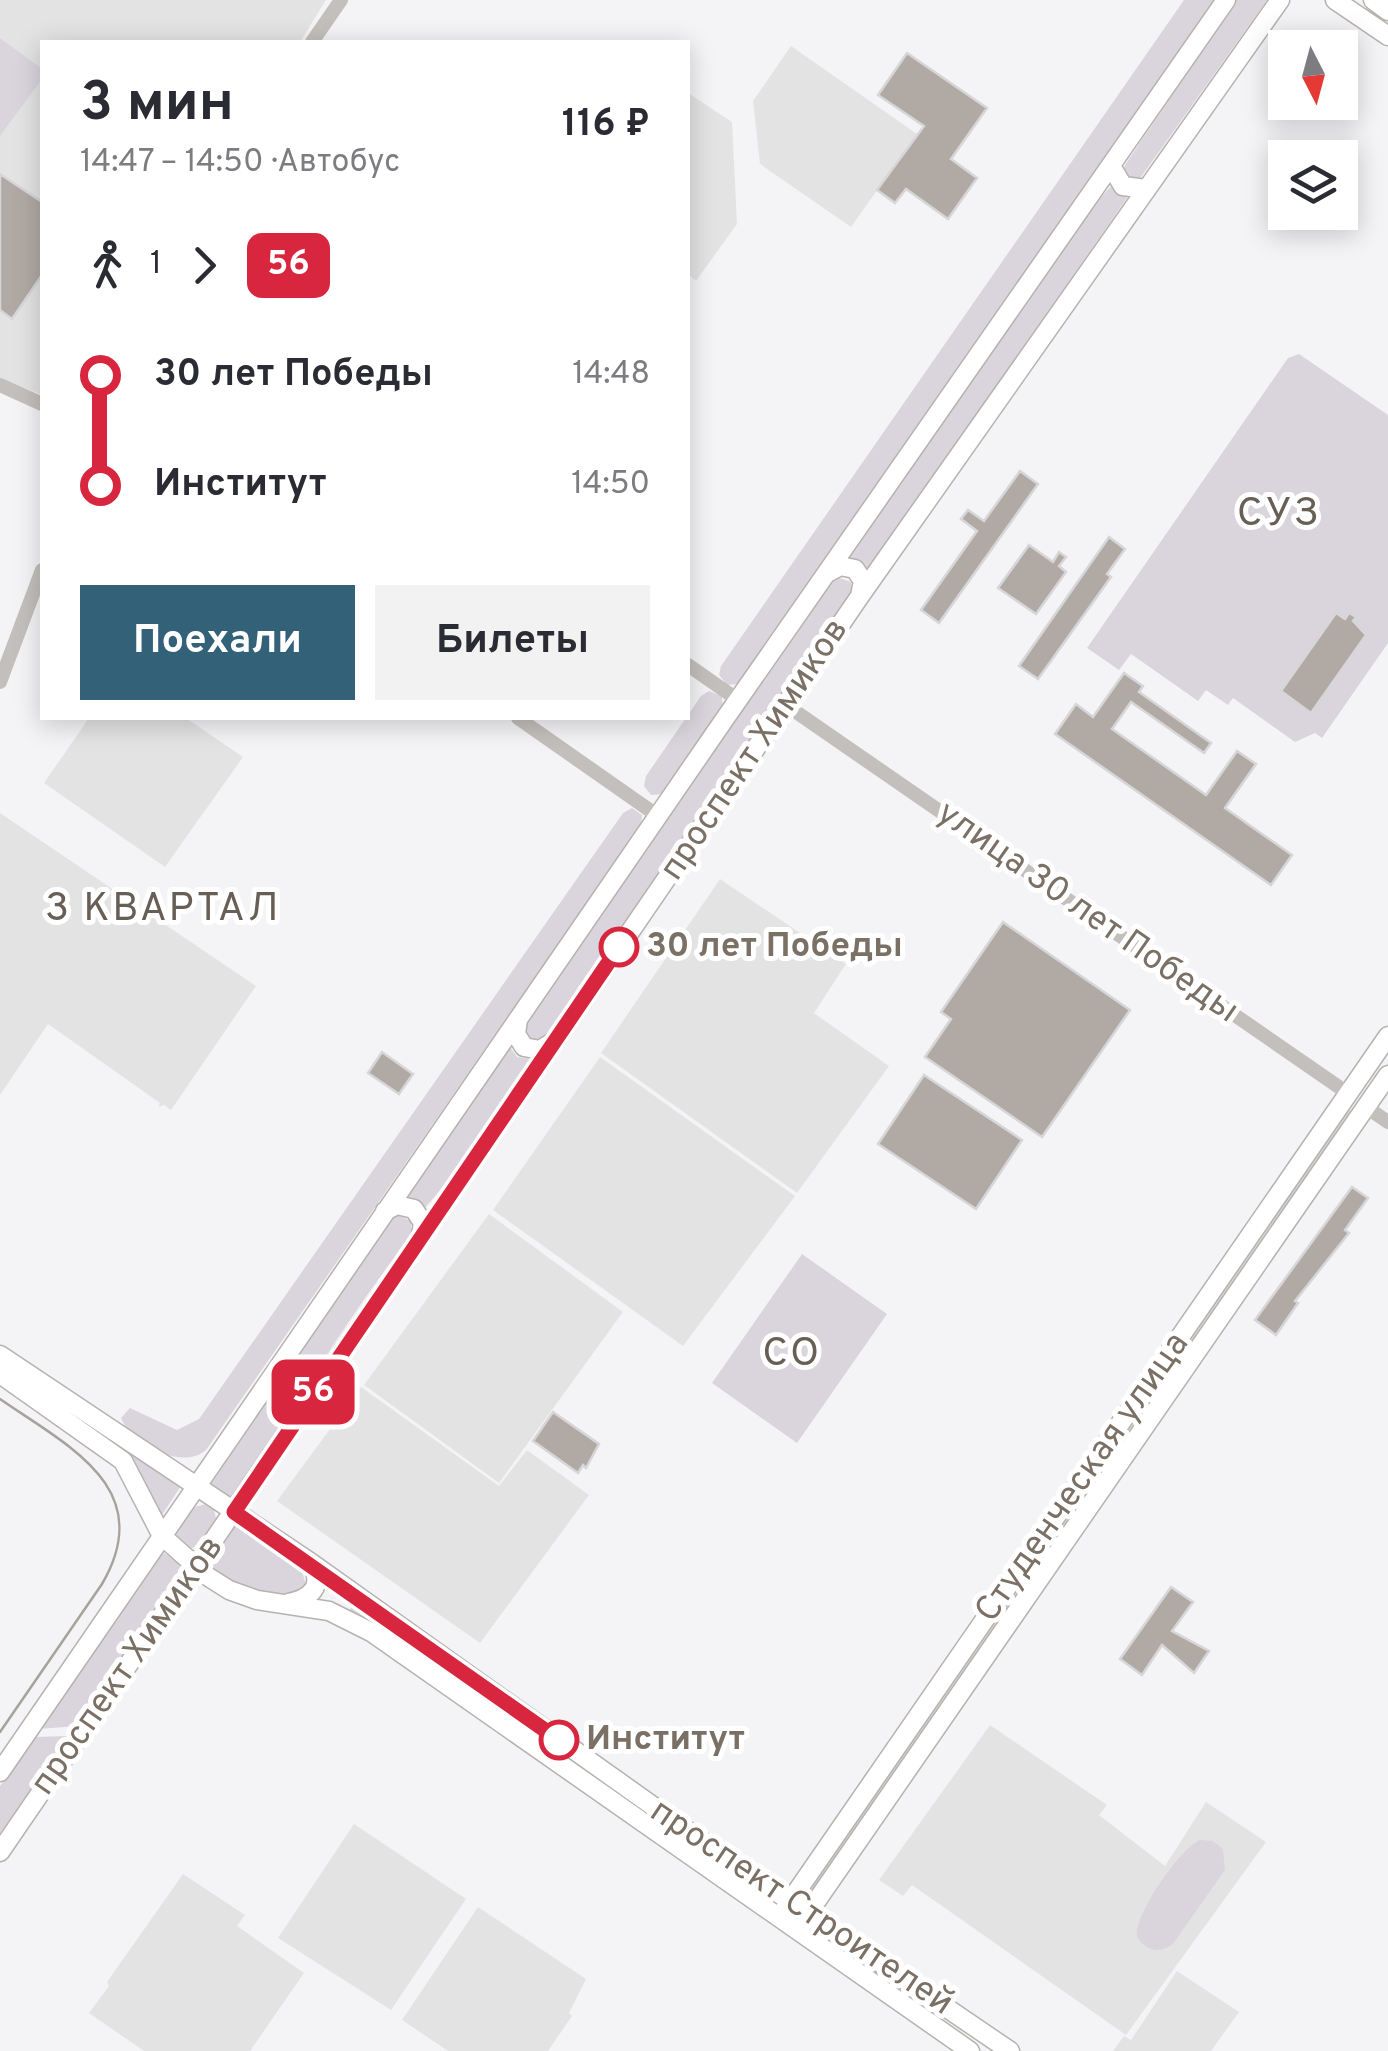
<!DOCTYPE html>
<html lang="ru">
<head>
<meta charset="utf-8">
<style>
  :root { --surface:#fff; --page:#f2f2f3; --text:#2b2b33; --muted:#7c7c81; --accent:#336178 }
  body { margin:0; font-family:Overpass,sans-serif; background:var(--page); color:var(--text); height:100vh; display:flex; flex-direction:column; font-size:38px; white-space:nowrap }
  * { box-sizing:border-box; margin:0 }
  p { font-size:32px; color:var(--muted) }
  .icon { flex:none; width:55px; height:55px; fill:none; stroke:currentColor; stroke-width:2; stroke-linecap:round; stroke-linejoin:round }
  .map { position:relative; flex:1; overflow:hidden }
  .sheet { position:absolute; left:40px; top:40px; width:650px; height:680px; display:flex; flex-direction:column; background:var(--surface); border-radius:0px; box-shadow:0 5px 25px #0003 }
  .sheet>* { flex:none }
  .badge { padding:0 20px; border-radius:15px; font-size:35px; line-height:65px }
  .needle { width:65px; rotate:174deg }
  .tools { position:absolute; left:1268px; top:30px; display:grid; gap:20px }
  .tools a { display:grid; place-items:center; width:90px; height:90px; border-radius:0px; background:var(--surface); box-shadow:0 5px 25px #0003; font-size:50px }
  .map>.badge { position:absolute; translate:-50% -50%; box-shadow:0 0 0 5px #fff }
  .legs { display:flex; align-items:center; gap:15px; height:110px; padding:0 40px; font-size:32px }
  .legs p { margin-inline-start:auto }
  .summary { display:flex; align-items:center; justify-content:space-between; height:170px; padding:0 40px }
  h1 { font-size:55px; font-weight:700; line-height:75px }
  .cta { display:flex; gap:20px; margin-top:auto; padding:20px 40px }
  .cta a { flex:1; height:115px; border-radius:0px; background:var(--accent); color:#fff; font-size:40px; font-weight:700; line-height:115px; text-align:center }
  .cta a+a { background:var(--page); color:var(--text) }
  ul { padding:0 40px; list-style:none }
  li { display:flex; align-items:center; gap:35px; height:110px; font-size:38px }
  li i { display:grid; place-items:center; width:15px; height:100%; margin:0 12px; background:currentColor }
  li i::after { content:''; width:25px; height:25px; margin:-12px; border:8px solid; border-radius:50%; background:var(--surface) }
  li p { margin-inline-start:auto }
  li:first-child i { background:linear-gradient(#0000 50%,currentColor 0) }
  li:last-child i { background:linear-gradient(currentColor 50%,#0000 0) }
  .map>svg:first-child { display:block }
  .built { fill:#e4e3e4 }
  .green { fill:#dad5dd }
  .building { fill:#b0a9a4; stroke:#d6d6d8; stroke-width:2.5 }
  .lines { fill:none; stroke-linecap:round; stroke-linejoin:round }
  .major-casing { stroke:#b6b2ae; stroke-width:21 }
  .minor { stroke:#c3bfbc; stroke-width:14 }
  .major { stroke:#fff; stroke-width:18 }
  .tram { stroke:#a7a29c; stroke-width:2.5 }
  .line-1-casing { stroke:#fff; stroke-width:22 }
  .line-1 { stroke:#d7263d; stroke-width:15 }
  .stop-1-dot { fill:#fff; stroke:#d7263d; stroke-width:5 }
  .labels { text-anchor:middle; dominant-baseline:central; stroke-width:10; stroke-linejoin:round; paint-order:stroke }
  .street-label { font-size:35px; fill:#7b7065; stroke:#fff }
  .stop-label { font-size:35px; font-weight:bold; fill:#7b7065; stroke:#fff; text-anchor:start }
  .quarter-label { font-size:40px; letter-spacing:2.5px; fill:#675e56; stroke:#fff }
</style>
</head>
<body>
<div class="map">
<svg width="1388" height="2051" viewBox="0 0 1388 2051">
  <rect width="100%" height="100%" fill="#f4f4f6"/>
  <path class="built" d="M0 0H326L300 42H42V395L0 378Z
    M791 46 917 134 851 227 760 164 753 101Z
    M688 93 732 122 737 224 696 281 688 274Z
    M89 718H186L243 757 165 867 44 783Z
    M0 813 256 986 171 1110 164 1105 158 1107 160 1103 48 1024 0 1095Z
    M720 879 846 964 814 1013 889 1066 797 1193 601 1053Z
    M600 1057 795 1196 683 1346 493 1210Z
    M489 1214 623 1312 499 1483 364 1385Z
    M361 1387 499 1486 527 1450 589 1495 480 1643 277 1501Z
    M990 1725 1107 1805 1099 1815 1165 1866 1206 1802 1266 1842 1126 2035 912 1885 903 1896 879 1880Z
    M354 1824 466 1899 391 2010 278 1938Z
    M183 1874 245 1915 237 1926 304 1973 250 2051H144L89 2013 109 1986 107 1982Z
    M478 1907 586 1979 569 2013 572 2016 548 2051H448L402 2020Z
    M1177 1971 1239 2012 1211 2051H1113L1124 2036 1131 2040Z"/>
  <path class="green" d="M1184 0H1216L739 684 727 685 719 675 721 666Z
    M1236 0H1267L1136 184 1130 183 1123 170 1125 165Z
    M0 38 42 69V79L0 136Z
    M1112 185 1127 198 868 571 860 561 848 558 1084 217Z
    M1299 354 1388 415V643L1322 738 1315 733 1295 742 1233 698 1228 705 1206 690 1198 701 1131 654 1119 670 1087 648 1288 358Z
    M837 577 851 582 853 593 547 1039 532 1045 522 1029 829 582Z
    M709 691 722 696 723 709 663 794 651 795 644 786 646 776 701 696Z
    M632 808 642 815 641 825 206 1450C182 1471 131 1444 121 1418L130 1408 177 1430 199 1419 623 813Z
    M508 1044 517 1057 530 1059 450 1179 424 1209 419 1202 405 1197Z
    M1346 1108 1353 1112 1092 1491 1085 1487Z
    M398 1215 411 1221V1235C346 1320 291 1412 231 1501L207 1484 390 1221Z
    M802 1254 887 1314 797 1443 712 1383Z
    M0 1361 181 1486 160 1518 133 1465 0 1366Z
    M206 1504 214 1510 217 1523 198 1547 184 1549 175 1532 191 1508Z
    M1068 1513 1074 1517 813 1891 810 1890Z
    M236 1524 302 1571 306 1585 302 1592C264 1599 237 1587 205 1567Z
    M161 1551 182 1565 77 1726 39 1729Z
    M351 1605 767 1893 764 1896 350 1612Z
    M70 1736 0 1838V1786L33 1737Z
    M1200 1840 1213 1841 1223 1849 1225 1870 1173 1944C1160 1954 1146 1951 1137 1937 1133 1916 1181 1847 1200 1840Z"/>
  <path class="building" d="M907 53 987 108 951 159 977 178 948 219 906 189 895 203 877 190 924 126 878 95Z
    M0 174 42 202V275L12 319 0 310Z
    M1020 471 1038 484 939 623 921 610 977 531 961 519 968 510 984 521Z
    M1109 537 1125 549 1107 574 1111 577 1038 679 1019 666Z
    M1029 545 1053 562 1059 552 1066 557 1059 566 1066 572 1036 614 998 588Z
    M1336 613 1345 619 1349 613 1356 617 1353 621 1366 635 1311 713 1281 691Z
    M1124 673 1143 686 1139 692 1211 743 1204 753 1131 702 1112 729 1189 783 1206 795 1237 751 1256 764 1225 808 1292 855 1271 885 1055 734 1076 704 1093 717Z
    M1003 922 1130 1010 1042 1137 925 1057 951 1019 941 1012Z
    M382 1052 413 1074 399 1094 368 1073Z
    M924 1075 1022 1140 976 1209 878 1144Z
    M1352 1187 1368 1198 1345 1230 1349 1233 1295 1301 1298 1303 1276 1335 1255 1320Z
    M553 1412 599 1444 586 1468 583 1465 578 1473 533 1441Z
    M1171 1587 1193 1602 1172 1631 1209 1651 1194 1673 1162 1645 1142 1675 1120 1659Z"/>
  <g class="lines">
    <g class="major-casing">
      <path id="major" d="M1335 0 1388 36
        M1373 0 1388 11
        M1111 166 1123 186 1146 189
        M829 572 840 566 855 569 863 581 860 596
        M518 1019 516 1034 524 1047 540 1050 553 1042
        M385 1211 397 1205 414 1209 423 1223 421 1235
        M0 1355 310 1562 709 1846 1010 2051
        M0 1374 123 1461 162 1536 207 1576 229 1590 257 1600 329 1611 371 1632 970 2051
        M288 1603C310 1599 325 1586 311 1564
        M0 1772 724 720 1226 0
        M0 1852 860 596 1280 0
        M784 1910 1388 1036
        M802 1922 1388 1075"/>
    </g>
    <path class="minor" d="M312 42 341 0
      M0 385 42 404
      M688 665 738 700
      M0 682 42 570
      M786 705 1349 1094
      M518 718 658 816
      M1366 1107 1388 1122"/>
    <use href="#major" class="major"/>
    <path class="tram" d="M0 1399C68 1446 158 1488 102 1584L0 1732"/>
  </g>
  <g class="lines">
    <g class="line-1-casing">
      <path id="line-1" d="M559 1740 234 1512 619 947"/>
    </g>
    <use href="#line-1" class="line-1"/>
  </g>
  <g class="stop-1-dot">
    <circle cx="619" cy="947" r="18"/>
    <circle cx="559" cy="1740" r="18"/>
  </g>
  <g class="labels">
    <g class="street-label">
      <text transform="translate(755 750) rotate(-56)">проспект Химиков</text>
      <text transform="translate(1087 913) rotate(35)">улица 30 лет Победы</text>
      <text transform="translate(1083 1478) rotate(-55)">Студенческая улица</text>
      <text transform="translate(128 1666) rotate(-55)">проспект Химиков</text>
      <text transform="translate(801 1908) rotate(34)">проспект Строителей</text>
    </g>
    <g class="stop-label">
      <text x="646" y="947">30 лет Победы</text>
      <text x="586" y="1740">Институт</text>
    </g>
    <g class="quarter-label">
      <text x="1279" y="515">СУЗ</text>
      <text x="163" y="910">3 КВАРТАЛ</text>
      <text x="792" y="1355">СО</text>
    </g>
  </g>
</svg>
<div class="tools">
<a><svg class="needle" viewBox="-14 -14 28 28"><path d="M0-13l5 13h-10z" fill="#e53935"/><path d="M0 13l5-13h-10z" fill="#7c7c81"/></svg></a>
<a><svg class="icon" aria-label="layers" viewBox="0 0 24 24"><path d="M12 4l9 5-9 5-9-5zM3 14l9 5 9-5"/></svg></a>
</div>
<b class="badge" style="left:313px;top:1392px;background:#d7263d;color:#fff">56</b>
<section class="sheet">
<div class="summary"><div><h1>3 мин</h1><p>14:47 – 14:50 · Автобус</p></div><b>116 ₽</b></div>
<div class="legs"><svg class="icon" aria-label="walk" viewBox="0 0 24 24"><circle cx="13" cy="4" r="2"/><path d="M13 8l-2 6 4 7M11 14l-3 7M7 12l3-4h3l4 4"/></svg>1<svg class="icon" aria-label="forward" viewBox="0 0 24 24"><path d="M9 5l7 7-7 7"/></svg><b class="badge" style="background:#d7263d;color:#fff">56</b></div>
<ul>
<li><i style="color:#d7263d"></i><b>30 лет Победы</b><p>14:48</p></li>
<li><i style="color:#d7263d"></i><b>Институт</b><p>14:50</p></li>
</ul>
<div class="cta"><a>Поехали</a><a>Билеты</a></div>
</section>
</div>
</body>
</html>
